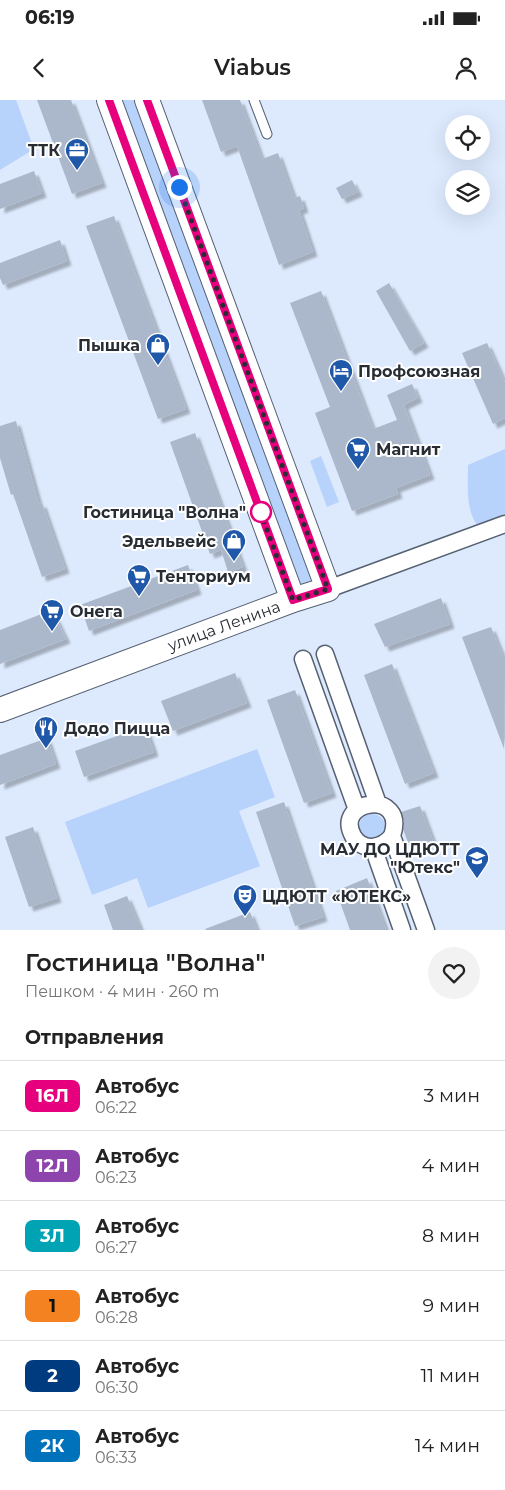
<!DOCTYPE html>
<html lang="ru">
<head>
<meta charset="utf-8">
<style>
  :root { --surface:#fff; --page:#f2f2f2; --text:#222; --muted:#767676; --line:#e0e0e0 }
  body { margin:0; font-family:Montserrat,sans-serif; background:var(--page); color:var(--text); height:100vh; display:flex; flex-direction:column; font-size:19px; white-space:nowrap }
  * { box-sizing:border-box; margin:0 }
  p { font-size:16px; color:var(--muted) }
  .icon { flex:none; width:28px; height:28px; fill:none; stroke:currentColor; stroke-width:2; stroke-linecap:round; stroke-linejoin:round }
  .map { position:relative; height:830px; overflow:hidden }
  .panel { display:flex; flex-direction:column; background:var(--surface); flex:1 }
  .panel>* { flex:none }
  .badge { padding:0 10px; border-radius:8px; font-size:18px; line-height:32px }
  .fabs { position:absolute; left:445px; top:15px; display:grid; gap:10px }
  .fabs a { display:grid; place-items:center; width:45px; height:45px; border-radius:50%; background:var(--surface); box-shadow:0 5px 20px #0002; font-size:25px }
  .you { position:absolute; width:25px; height:25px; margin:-12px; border:4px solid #fff; border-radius:50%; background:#1a73e8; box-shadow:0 0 0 8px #1a73e833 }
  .map>.badge { position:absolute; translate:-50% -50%; box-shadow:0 0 0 2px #fff }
  h2 { padding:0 25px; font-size:19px; line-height:45px }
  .round { display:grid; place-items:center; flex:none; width:52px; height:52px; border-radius:26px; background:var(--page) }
  .headline { display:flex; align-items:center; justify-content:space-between; height:85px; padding:0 25px }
  h1 { font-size:24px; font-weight:600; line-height:38px }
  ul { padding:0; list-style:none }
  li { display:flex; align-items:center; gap:15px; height:70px; padding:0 25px; border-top:1px solid var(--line) }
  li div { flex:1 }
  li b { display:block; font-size:19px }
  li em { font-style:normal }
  li .badge { min-width:55px; font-weight:700; text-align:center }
  .status { display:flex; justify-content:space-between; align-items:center; height:35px; padding:0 25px; background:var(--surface); direction:ltr }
  .status svg { height:14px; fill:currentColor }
  header { display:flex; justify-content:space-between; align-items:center; height:65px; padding:0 25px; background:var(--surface); font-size:22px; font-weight:600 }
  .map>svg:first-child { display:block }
  .green { fill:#b7d2fb }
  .building { fill:#abb8cb; filter:url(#shadow) }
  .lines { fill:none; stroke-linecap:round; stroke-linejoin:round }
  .lane-casing { stroke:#556071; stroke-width:11 }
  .street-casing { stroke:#556071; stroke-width:19 }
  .secondary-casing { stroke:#556071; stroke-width:26 }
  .lane { stroke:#fff; stroke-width:9 }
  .street { stroke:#fff; stroke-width:16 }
  .secondary { stroke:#fff; stroke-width:24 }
  .line-casing { stroke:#fff; stroke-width:11 }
  .line { stroke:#e6007e; stroke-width:8 }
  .walk { stroke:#282d34; stroke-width:5; stroke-dasharray:0 9 }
  .stop-dot { fill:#fff; stroke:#e6007e; stroke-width:2.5 }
  .labels { text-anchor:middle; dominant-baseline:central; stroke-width:4; stroke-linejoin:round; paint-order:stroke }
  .poi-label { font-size:16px; font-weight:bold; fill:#282d34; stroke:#fff; text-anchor:start }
  .stop-label { font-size:16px; font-weight:bold; fill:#282d34; stroke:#fff; text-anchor:end }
  .street-label { font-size:16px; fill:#282d34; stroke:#fff }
</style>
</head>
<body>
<div class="status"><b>06:19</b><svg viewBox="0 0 49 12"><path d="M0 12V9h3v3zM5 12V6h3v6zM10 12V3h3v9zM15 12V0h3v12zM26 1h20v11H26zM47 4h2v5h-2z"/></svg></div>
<header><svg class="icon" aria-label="back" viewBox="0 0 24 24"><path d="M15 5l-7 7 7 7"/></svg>Viabus<svg class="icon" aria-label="person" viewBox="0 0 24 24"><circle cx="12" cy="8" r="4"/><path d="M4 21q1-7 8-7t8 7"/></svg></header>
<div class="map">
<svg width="505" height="830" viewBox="0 0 505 830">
  <defs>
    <filter id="shadow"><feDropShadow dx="4.5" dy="4.5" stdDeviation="1" flood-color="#0004"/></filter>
  </defs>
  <rect width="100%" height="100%" fill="#ddeafe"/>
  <path class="green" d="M0 0H16L34 49 0 70Z
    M109 0H147L328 489 293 500Z
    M505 349V416L478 426C465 410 468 385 468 365Z
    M321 356 339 402 327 407 310 361Z
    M257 649 275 697 239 711 260 766 148 808 137 778 92 795 65 722Z
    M359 727a13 13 0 1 1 26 0a13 13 0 1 1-26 0Z"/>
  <path class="building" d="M37 0H71L102 83 72 94Z
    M202 0H240L262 59 278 53 294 98 300 96 304 108 299 110 313 152 279 165 237 46 221 52Z
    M34 71 42 93 0 109V84Z
    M352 80 358 92 342 99 336 88Z
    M114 116 186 309 158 319 86 126Z
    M60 140 67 161 3 185 0 178V163Z
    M389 183 424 243 410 251 376 191Z
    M321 191 373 329 397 320 387 295 412 284 418 298 404 305 430 375 396 388 398 394 352 411 315 313 330 307 290 203Z
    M487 243 505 283V318L493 324 462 253Z
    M16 321 39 404 42 403 65 469 42 477 13 394 11 395 0 358V326Z
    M195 333 243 467 228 472 221 450 210 454 170 342Z
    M188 465 197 490 89 531 80 505Z
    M441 498 450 524 385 547 374 524Z
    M52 510 66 539 0 564V530Z
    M491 527 505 562 504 649 462 537Z
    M392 564 434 673 405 684 364 575Z
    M235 573 247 603 173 631 161 601Z
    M295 590 332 693 304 703 267 600Z
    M145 626 154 652 84 677 75 651Z
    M47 638 56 664 0 685V655Z
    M284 702 323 817 295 826 256 712Z
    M420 706 433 741 410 748 403 729 404 722 401 712Z
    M33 727 57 798 29 807 5 737Z
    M367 778 386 830H350L336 791Z
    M127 796 141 830H113L104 805Z
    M250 812 257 830H206L205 829Z"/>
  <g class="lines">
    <g class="lane-casing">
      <path id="lane" d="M254 0 267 34"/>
    </g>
    <g class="street-casing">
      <path id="street" d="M328 489 505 424
        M325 554 378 704
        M303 559 357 710
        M392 736C382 749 362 752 353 736 333 699 408 689 392 736L426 830
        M373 747 402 830"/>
    </g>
    <g class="secondary-casing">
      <path id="secondary" d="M109 0 293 500
        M0 610 293 500 328 489 147 0"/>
    </g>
    <use href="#lane" class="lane"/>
    <use href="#street" class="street"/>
    <use href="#secondary" class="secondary"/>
  </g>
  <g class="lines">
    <g class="line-casing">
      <path id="line" d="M109 0 293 500 328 489 147 0"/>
    </g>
    <use href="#line" class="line"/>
    <path class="walk" d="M179 87 328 489 293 500 260 411 261 412"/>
  </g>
  <defs>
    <g id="office-pin" transform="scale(1.25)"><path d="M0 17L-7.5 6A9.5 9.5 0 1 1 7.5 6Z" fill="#1f57a9" stroke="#fff"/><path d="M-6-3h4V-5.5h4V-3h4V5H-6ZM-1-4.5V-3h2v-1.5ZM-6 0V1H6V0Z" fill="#fff"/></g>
    <g id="shop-pin" transform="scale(1.25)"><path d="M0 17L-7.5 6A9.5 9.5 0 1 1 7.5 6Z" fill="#1f57a9" stroke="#fff"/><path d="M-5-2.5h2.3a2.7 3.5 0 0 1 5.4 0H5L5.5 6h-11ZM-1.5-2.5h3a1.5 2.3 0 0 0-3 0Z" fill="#fff"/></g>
    <g id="hotel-pin" transform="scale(1.25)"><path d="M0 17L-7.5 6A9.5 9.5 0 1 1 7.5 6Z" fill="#1f57a9" stroke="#fff"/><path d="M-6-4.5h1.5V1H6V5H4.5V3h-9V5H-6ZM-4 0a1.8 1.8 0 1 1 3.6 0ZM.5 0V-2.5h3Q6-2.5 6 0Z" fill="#fff"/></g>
    <g id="supermarket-pin" transform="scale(1.25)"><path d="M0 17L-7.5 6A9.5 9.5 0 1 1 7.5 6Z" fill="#1f57a9" stroke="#fff"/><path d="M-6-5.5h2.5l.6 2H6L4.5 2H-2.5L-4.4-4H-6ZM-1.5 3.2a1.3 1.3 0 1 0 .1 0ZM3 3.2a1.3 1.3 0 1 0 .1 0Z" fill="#fff"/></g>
    <g id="restaurant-pin" transform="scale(1.25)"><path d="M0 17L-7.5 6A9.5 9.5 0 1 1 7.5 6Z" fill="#1f57a9" stroke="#fff"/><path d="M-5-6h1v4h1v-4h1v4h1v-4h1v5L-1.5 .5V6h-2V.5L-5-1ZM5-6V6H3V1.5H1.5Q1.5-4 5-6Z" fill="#fff"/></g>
    <g id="school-pin" transform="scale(1.25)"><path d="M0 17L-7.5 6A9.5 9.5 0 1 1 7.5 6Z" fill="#1f57a9" stroke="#fff"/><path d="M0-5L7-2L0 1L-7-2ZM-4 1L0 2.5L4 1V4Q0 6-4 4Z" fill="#fff"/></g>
    <g id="theatre-pin" transform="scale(1.25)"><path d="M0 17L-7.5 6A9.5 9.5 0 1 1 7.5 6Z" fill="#1f57a9" stroke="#fff"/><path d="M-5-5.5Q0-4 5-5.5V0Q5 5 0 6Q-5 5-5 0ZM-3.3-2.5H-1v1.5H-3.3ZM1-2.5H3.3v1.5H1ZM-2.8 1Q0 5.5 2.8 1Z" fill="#fff"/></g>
  </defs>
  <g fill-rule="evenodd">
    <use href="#office-pin" x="77" y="50"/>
    <use href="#shop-pin" x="158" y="245"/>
    <use href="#hotel-pin" x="341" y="271"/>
    <use href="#supermarket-pin" x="358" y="349"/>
    <use href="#shop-pin" x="234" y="441"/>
    <use href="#supermarket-pin" x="139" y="476"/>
    <use href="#supermarket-pin" x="52" y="511"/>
    <use href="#restaurant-pin" x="46" y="628"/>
    <use href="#school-pin" x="477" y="758"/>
    <use href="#theatre-pin" x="245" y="796"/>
  </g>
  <circle class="stop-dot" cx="261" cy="412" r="10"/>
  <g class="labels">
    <g class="poi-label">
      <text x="60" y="50" text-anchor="end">ТТК</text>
      <text x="140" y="245" text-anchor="end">Пышка</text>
      <text x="358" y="271">Профсоюзная</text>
      <text x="376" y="349">Магнит</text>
      <text x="216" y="441" text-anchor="end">Эдельвейс</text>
      <text x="156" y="476">Тенториум</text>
      <text x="70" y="511">Онега</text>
      <text x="64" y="628">Додо Пицца</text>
      <text x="460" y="749" text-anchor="end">МАУ ДО ЦДЮТТ<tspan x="460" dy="18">"Ютекс"</tspan></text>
      <text x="262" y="796">ЦДЮТТ «ЮТЕКС»</text>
    </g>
    <g class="stop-label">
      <text x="246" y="412">Гостиница "Волна"</text>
    </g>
    <g class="street-label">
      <text transform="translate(224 526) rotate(-20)">улица Ленина</text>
    </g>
  </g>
</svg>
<div class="fabs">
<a><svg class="icon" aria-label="locate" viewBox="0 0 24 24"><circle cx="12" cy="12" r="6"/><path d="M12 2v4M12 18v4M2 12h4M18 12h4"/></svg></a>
<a><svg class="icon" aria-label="layers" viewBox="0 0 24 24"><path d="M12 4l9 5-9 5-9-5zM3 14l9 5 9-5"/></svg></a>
</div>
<div class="you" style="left:179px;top:87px"></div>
</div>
<section class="panel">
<div class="headline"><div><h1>Гостиница &quot;Волна&quot;</h1><p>Пешком · 4 мин · 260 m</p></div><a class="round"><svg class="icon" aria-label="heart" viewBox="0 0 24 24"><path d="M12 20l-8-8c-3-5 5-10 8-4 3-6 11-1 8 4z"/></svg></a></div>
<h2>Отправления</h2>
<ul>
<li><span class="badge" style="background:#e6007e;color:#fff">16Л</span><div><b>Автобус</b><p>06:22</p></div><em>3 мин</em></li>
<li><span class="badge" style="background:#8e44ad;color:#fff">12Л</span><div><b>Автобус</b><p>06:23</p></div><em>4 мин</em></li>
<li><span class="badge" style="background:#00a3b4;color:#fff">3Л</span><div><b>Автобус</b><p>06:27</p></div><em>8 мин</em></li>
<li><span class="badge" style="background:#f58220;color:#111">1</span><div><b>Автобус</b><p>06:28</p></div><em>9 мин</em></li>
<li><span class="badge" style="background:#003b80;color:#fff">2</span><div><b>Автобус</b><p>06:30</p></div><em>11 мин</em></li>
<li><span class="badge" style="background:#0072bc;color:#fff">2К</span><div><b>Автобус</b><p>06:33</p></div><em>14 мин</em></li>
</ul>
</section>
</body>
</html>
